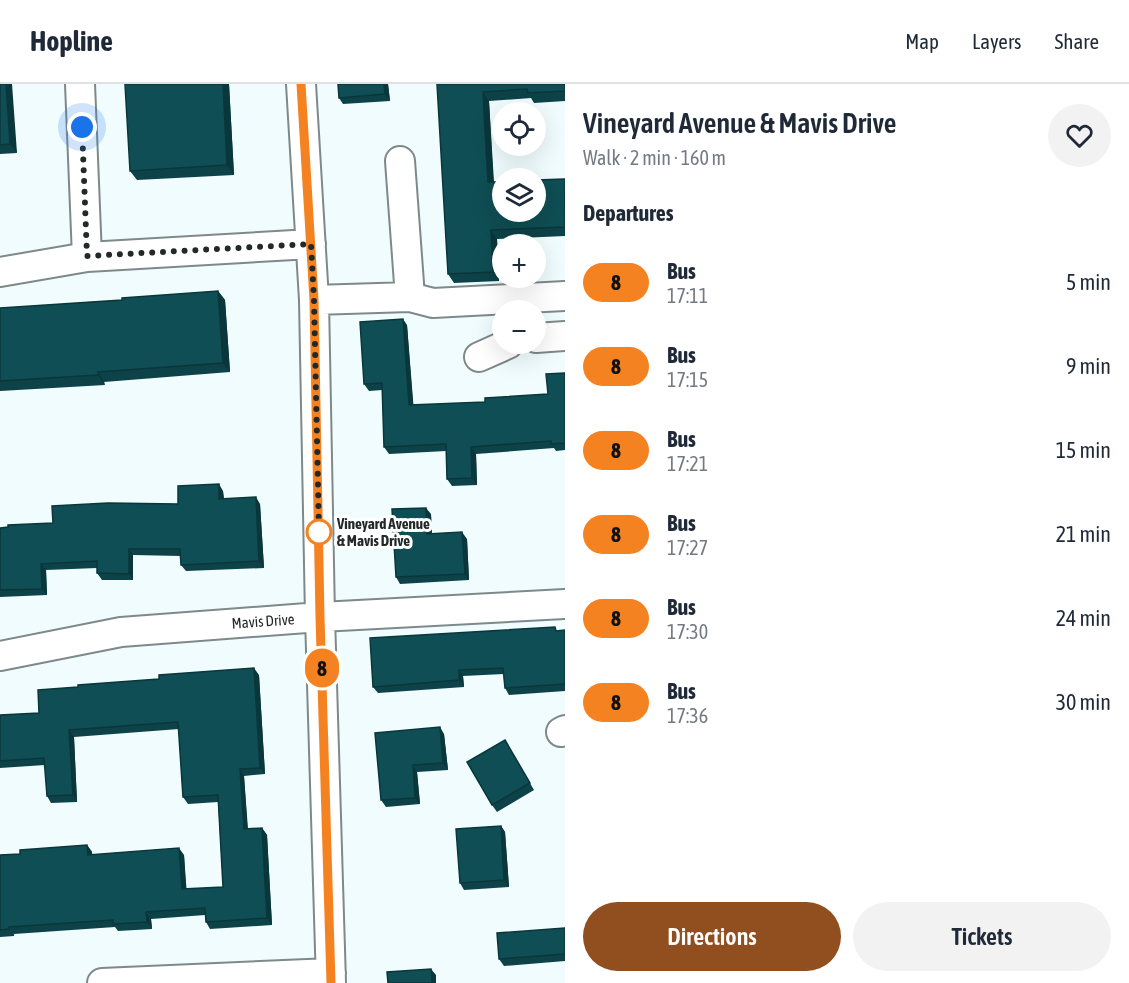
<!DOCTYPE html>
<html lang="en">
<head>
<meta charset="utf-8">
<style>
  :root { --surface:#fff; --page:#f2f2f3; --text:#1f2937; --muted:#747a83; --line:#e0e1e3; --accent:#914e1f }
  body { margin:0; font-family:"Asap Condensed",sans-serif; background:var(--page); color:var(--text); height:100vh; display:flex; flex-direction:column; font-size:22px; white-space:nowrap }
  * { box-sizing:border-box; margin:0 }
  p { font-size:20px; color:var(--muted) }
  .icon { flex:none; width:33px; height:33px; fill:none; stroke:currentColor; stroke-width:2; stroke-linecap:round; stroke-linejoin:round }
  .map { position:relative; flex:1; overflow:hidden }
  .sheet { display:flex; flex-direction:column; background:var(--surface); width:564px }
  .sheet>* { flex:none }
  .badge { padding:0 12px; border-radius:20px; font-size:21px; line-height:39px }
  .tools { position:absolute; left:492px; top:18px; display:grid; gap:12px }
  .tools a { display:grid; place-items:center; width:54px; height:54px; border-radius:50%; background:var(--surface); box-shadow:0 6px 24px #0002; font-size:30px }
  .you { position:absolute; width:30px; height:30px; margin:-15px; border:4px solid #fff; border-radius:50%; background:#1a73e8; box-shadow:0 0 0 9px #1a73e833 }
  .map>.badge { position:absolute; translate:-50% -50%; box-shadow:0 0 0 3px #fff }
  h2 { padding:0 18px; font-size:22px; line-height:54px }
  .round { display:grid; place-items:center; flex:none; width:63px; height:63px; border-radius:32px; background:var(--page) }
  .headline { display:flex; align-items:center; justify-content:space-between; height:102px; padding:0 18px }
  h1 { font-size:28px; font-weight:600; line-height:45px }
  .button { display:flex; gap:12px; margin-top:auto; padding:12px 18px }
  .button a { flex:1; height:69px; border-radius:36px; background:var(--accent); color:#fff; font-size:24px; font-weight:600; line-height:69px; text-align:center }
  .button a+a { background:var(--page); color:var(--text) }
  ul { padding:0; list-style:none }
  li { display:flex; align-items:center; gap:18px; height:84px; padding:0 18px }
  li div { flex:1 }
  li b { display:block; font-size:22px }
  li em { font-style:normal }
  li .badge { min-width:66px; font-weight:700; text-align:center }
  header { display:flex; align-items:center; gap:36px; box-sizing:border-box; height:84px; padding:0 30px; background:var(--surface); border-bottom:2px solid var(--line) }
  header strong { font-size:28px }
  nav { display:flex; gap:33px; margin-inline-start:auto; font-size:21px }
  main { display:flex; flex:1; min-height:0 }
  .map>svg:first-child { display:block }
  .lines { fill:none; stroke-linecap:round; stroke-linejoin:round }
  .minor-casing { stroke:#7e898a; stroke-width:32 }
  .minor { stroke:#fff; stroke-width:28 }
  .wall { fill:#0d4348 }
  .shaded-wall { fill:#0a373b }
  .building { fill:#0f4e54; stroke:#0a373b; stroke-width:1.5 }
  .line-casing { stroke:#fff; stroke-width:14 }
  .line { stroke:#f58220; stroke-width:9 }
  .walk { stroke:#232828; stroke-width:6; stroke-dasharray:0 10.8 }
  .stop-dot { fill:#fff; stroke:#f58220; stroke-width:3 }
  .labels { text-anchor:middle; dominant-baseline:central; stroke-width:6; stroke-linejoin:round; paint-order:stroke }
  .stop-label { font-size:15px; font-weight:bold; fill:#232828; stroke:#fff; text-anchor:start }
  .street-label { font-size:15px; fill:#232828; stroke:#fff }
</style>
</head>
<body>
<header>
<strong>Hopline</strong>
<nav><a>Map</a><a>Layers</a><a>Share</a></nav>
</header>
<main>
<div class="map">
<svg width="565" height="899" viewBox="0 0 565 899">
  <rect width="100%" height="100%" fill="#f0fcfd"/>
  <g class="lines">
    <g class="minor-casing">
      <path id="minor" d="M80 0 87 173
        M301 0 314 216 320 533 331 899
        M400 77 410 213
        M0 188 87 173 311 160
        M314 216 410 213 433 219 565 212
        M536 254 565 252
        M479 273 508 260
        M0 572 121 548 320 533 565 520
        M561 648 565 646
        M102 899 331 889"/>
    </g>
    <use href="#minor" class="minor"/>
  </g>
  <path class="wall" d="M0 0 17 69 0 70Z
    M229 0 234 91 137 96 130 87Z
    M338 0H388L390 17 343 20 339 14Z
    M565 0V17L534 19 531 14 489 17 494 98 565 95V152L497 155 499 197 454 199 448 190 438 11Z
    M218 207 225 216 230 288 104 298 105 301 0 307V224L122 216Z
    M407 241 413 321 485 318 548 310 565 289V366L556 367 554 364 476 370 477 401 452 402 447 395 446 367 389 370 384 363 382 306 369 307 364 300Z
    M223 407 224 414 260 420 264 484 186 487 181 481V472L133 471V496H102L97 489V484L46 486 47 511 0 513V444L53 439 178 420Z
    M431 430 432 449 467 455 469 496 400 500 396 493Z
    M565 546V607L509 611 505 604 504 590 463 592 464 603 378 609 373 603 558 547Z
    M259 591 265 690 244 692 248 745 262 744 267 751 272 841 210 845 206 838 205 831 151 835 152 845 118 847 115 843 14 850V852L0 853V771L20 770 87 761 92 768V770L184 771 186 805 223 803 218 718 188 720 183 713 179 645 74 653 77 718 51 719 47 712 45 681 0 684V631L39 629Z
    M375 649 444 650 448 686 417 688 420 720 386 723 381 716Z
    M509 663 534 706 497 728 492 721Z
    M501 742 505 748 509 803 464 806 460 799Z
    M565 844V877L504 882 499 875Z"/>
  <path class="shaded-wall" d="M6 0H12L17 69 10 60Z
    M223 0H229L234 91 227 81Z
    M384 0H388L390 17 385 10Z
    M483 8 489 17 494 108 488 98Z
    M491 146 497 155 499 197 493 188Z
    M218 207 225 216 230 288 223 279Z
    M403 235 407 241 414 328 409 321Z
    M98 288 104 298 105 301 98 291Z
    M471 363 476 370 477 401 472 394Z
    M219 400 223 407 224 421 219 415Z
    M256 413 260 420 264 484 259 477Z
    M426 424 431 430 432 456 427 450Z
    M462 448 467 455 469 496 465 490Z
    M129 465 133 471V496L129 490Z
    M41 480 46 486 47 511 42 505Z
    M254 584 259 591 265 690 260 684Z
    M459 586 463 592 464 603 459 596Z
    M440 643 444 650 448 686 443 679Z
    M69 646 74 653 77 718 73 711Z
    M413 681 417 688 420 720 415 714Z
    M240 685 244 692 248 752 244 745Z
    M501 742 505 748 509 803 504 796Z
    M262 744 267 751 272 841 267 834Z
    M87 761 92 768 93 777 88 771Z
    M179 764 184 771 187 812 182 805Z
    M146 828 151 835 152 845 147 838Z
    M431 885 436 891V899H432Z"/>
  <path class="building" d="M0 0H6L10 60 0 61Z
    M125 0H223L227 81 130 87Z
    M338 0H384L385 10 339 14Z
    M437 0H565V7L528 9 527 5 483 8 488 98H502V128H536V96L565 95V143L491 146 493 188 448 190Z
    M218 207 223 279 98 288V291L0 297V224L122 216V214Z
    M403 235 409 321 485 318V314L548 310 546 290 565 289V359L551 360V357L471 363 472 394 447 395 446 360 384 363 382 299 364 300 360 238Z
    M219 400V415L256 413 259 477 181 481 180 465H129V490L97 489V477L41 480 42 505 0 506V444L8 443V441L53 439 52 422 108 419 178 420V402Z
    M426 424 427 450 462 448 465 490 396 493 392 425Z
    M555 543 556 547 565 546V600L505 604 503 584 459 586V596L373 603 370 554Z
    M254 584 260 684 240 685 244 745 262 744 267 834 206 838 205 824 146 828 147 838 113 840V836L9 843V845L0 846V771L20 770V766L87 761 88 771 179 764 182 805 223 803 218 711 183 713 178 638 69 646 73 711 47 712 44 674 0 677V631L39 629 38 606 78 603V601L159 595V591Z
    M440 643 443 679 413 681 415 714 381 716 375 649Z
    M505 656 530 699 492 721 467 678Z
    M501 742 504 796 460 799 456 745Z
    M565 844V870L499 875 497 849Z
    M431 885 432 899H388L387 888Z"/>
  <g class="lines">
    <g class="line-casing">
      <path id="line" d="M301 0 314 216 320 533 331 899"/>
    </g>
    <use href="#line" class="line"/>
    <path class="walk" d="M82 43 87 172 311 160 314 216 319 448"/>
  </g>
  <circle class="stop-dot" cx="319" cy="448" r="12"/>
  <g class="labels">
    <g class="stop-label">
      <text x="337" y="439">Vineyard Avenue<tspan x="337" dy="17">&amp; Mavis Drive</tspan></text>
    </g>
    <g class="street-label">
      <text transform="translate(263 537) rotate(-4)">Mavis Drive</text>
    </g>
  </g>
</svg>
<div class="tools">
<a><svg class="icon" aria-label="locate" viewBox="0 0 24 24"><circle cx="12" cy="12" r="6"/><path d="M12 2v4M12 18v4M2 12h4M18 12h4"/></svg></a>
<a><svg class="icon" aria-label="layers" viewBox="0 0 24 24"><path d="M12 4l9 5-9 5-9-5zM3 14l9 5 9-5"/></svg></a>
<a>+</a>
<a>−</a>
</div>
<div class="you" style="left:82px;top:43px"></div>
<b class="badge" style="left:322px;top:584px;background:#f58220;color:#111">8</b>
</div>
<section class="sheet">
<div class="headline"><div><h1>Vineyard Avenue &amp; Mavis Drive</h1><p>Walk · 2 min · 160 m</p></div><a class="round"><svg class="icon" aria-label="heart" viewBox="0 0 24 24"><path d="M12 20l-8-8c-3-5 5-10 8-4 3-6 11-1 8 4z"/></svg></a></div>
<h2>Departures</h2>
<ul>
<li><span class="badge" style="background:#f58220;color:#111">8</span><div><b>Bus</b><p>17:11</p></div><em>5 min</em></li>
<li><span class="badge" style="background:#f58220;color:#111">8</span><div><b>Bus</b><p>17:15</p></div><em>9 min</em></li>
<li><span class="badge" style="background:#f58220;color:#111">8</span><div><b>Bus</b><p>17:21</p></div><em>15 min</em></li>
<li><span class="badge" style="background:#f58220;color:#111">8</span><div><b>Bus</b><p>17:27</p></div><em>21 min</em></li>
<li><span class="badge" style="background:#f58220;color:#111">8</span><div><b>Bus</b><p>17:30</p></div><em>24 min</em></li>
<li><span class="badge" style="background:#f58220;color:#111">8</span><div><b>Bus</b><p>17:36</p></div><em>30 min</em></li>
</ul>
<div class="button"><a>Directions</a><a>Tickets</a></div>
</section>
</main>
</body>
</html>
